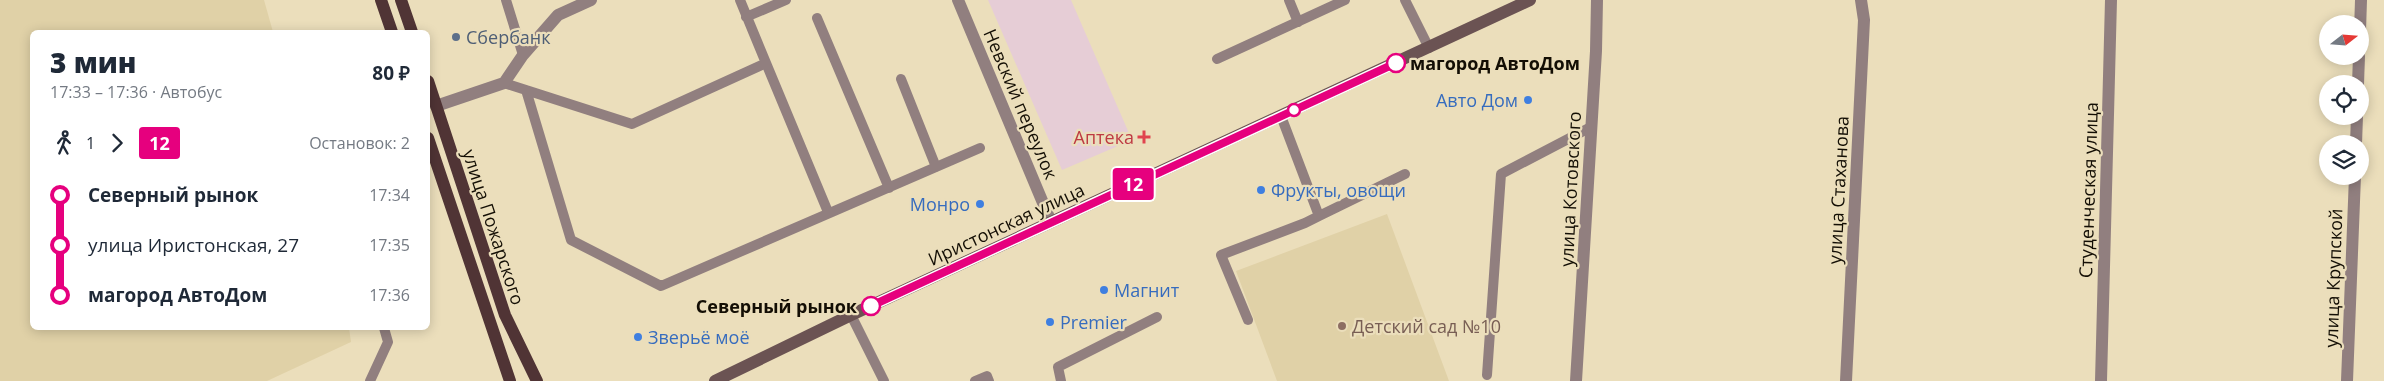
<!DOCTYPE html>
<html lang="ru">
<head>
<meta charset="utf-8">
<style>
  :root { --surface:#fff; --page:#f6f6f7; --text:#1f2937; --muted:#747a83 }
  body { margin:0; font-family:"Open Sans",sans-serif; background:var(--page); color:var(--text); height:100vh; display:flex; flex-direction:column; font-size:19px; white-space:nowrap }
  * { box-sizing:border-box; margin:0 }
  p { font-size:16px; color:var(--muted) }
  .icon { flex:none; width:28px; height:28px; fill:none; stroke:currentColor; stroke-width:2; stroke-linecap:round; stroke-linejoin:round }
  .map { position:relative; flex:1; overflow:hidden }
  .drawer { position:absolute; left:30px; top:30px; width:400px; height:300px; display:flex; flex-direction:column; background:var(--surface); border-radius:8px; box-shadow:0 2px 12px #0003 }
  .drawer>* { flex:none }
  .badge { padding:0 10px; border-radius:4px; font-size:18px; line-height:32px }
  .needle { width:32px; rotate:73deg }
  .tools { position:absolute; left:2319px; top:15px; display:grid; gap:10px }
  .tools a { display:grid; place-items:center; width:50px; height:50px; border-radius:50%; background:var(--surface); box-shadow:0 2px 12px #0003; font-size:25px }
  .map>.badge { position:absolute; translate:-50% -50%; box-shadow:0 0 0 2px #fff }
  .legs { display:flex; align-items:center; gap:8px; height:55px; padding:0 20px; font-size:16px }
  .legs p { margin-inline-start:auto }
  .summary { display:flex; align-items:center; justify-content:space-between; height:85px; padding:0 20px }
  h1 { font-size:28px; font-weight:800; line-height:38px }
  ul { padding:0 20px; list-style:none }
  li { display:flex; align-items:center; gap:18px; height:50px; font-size:19px }
  li i { display:grid; place-items:center; width:8px; height:100%; margin:0 6px; background:currentColor }
  li i::after { content:''; width:12px; height:12px; margin:-6px; border:4px solid; border-radius:50%; background:var(--surface) }
  li p { margin-inline-start:auto }
  li:first-child i { background:linear-gradient(#0000 50%,currentColor 0) }
  li:last-child i { background:linear-gradient(currentColor 50%,#0000 0) }
  .map>svg:first-child { display:block }
  .commercial { fill:#e6cdd6 }
  .built { fill:#e0d1a7 }
  .lines { fill:none; stroke-linecap:round; stroke-linejoin:round }
  .lane { stroke:#917f7f; stroke-width:10 }
  .street { stroke:#917f7f; stroke-width:12 }
  .secondary { stroke:#6b5353; stroke-width:12 }
  .primary { stroke:#503435; stroke-width:12 }
  .line-1-casing { stroke:#fff; stroke-width:11 }
  .line-1 { stroke:#e6007e; stroke-width:8 }
  .service-dot { fill:#5c6f8a; stroke:#ebdebb; stroke-width:2 }
  .stop-1-dot { fill:#fff; stroke:#e6007e; stroke-width:2.5 }
  .shop-dot { fill:#3f7fe0; stroke:#ebdebb; stroke-width:2 }
  .health-dot { fill:#e0444e; stroke:#ebdebb; stroke-width:2 }
  .education-dot { fill:#8d6e63; stroke:#ebdebb; stroke-width:2 }
  .labels { text-anchor:middle; dominant-baseline:central; stroke-width:4.5; stroke-linejoin:round; paint-order:stroke }
  .service-label { font-size:18px; fill:#4e5e75; stroke:#ebdebb; text-anchor:start }
  .stop-label { font-size:18px; font-weight:bold; fill:#130e04; stroke:#ebdebb; text-anchor:start }
  .shop-label { font-size:18px; fill:#366cbe; stroke:#ebdebb; text-anchor:start }
  .street-label { font-size:18px; fill:#130e04; stroke:#ebdebb }
  .health-label { font-size:18px; fill:#be3a42; stroke:#ebdebb; text-anchor:end }
  .education-label { font-size:18px; fill:#785e54; stroke:#ebdebb; text-anchor:start }
</style>
</head>
<body>
<div class="map">
<svg width="2384" height="381" viewBox="0 0 2384 381">
  <rect width="100%" height="100%" fill="#ebdebb"/>
  <path class="commercial" d="M988 0H1071L1132 140 1062 170Z"/>
  <path class="built" d="M0 0H264L273 32H32V328H349L351 342 267 381H0Z
    M1387 214 1449 381H1277L1236 271Z"/>
  <g class="lines">
    <path class="lane" d="M506 0 523 55
      M740 0 766 63
      M1289 0 1298 22
      M1405 0 1429 48
      M746 17 786 0
      M817 18 889 188
      M1217 59 1345 0
      M901 79 936 167
      M504 83 632 124 766 63 828 212
      M526 90 571 240 661 286 980 148
      M1319 216 1405 174
      M851 315 884 381
      M1248 320 1221 255 1305 223 1319 216 1281 116
      M1487 375 1501 174 1591 127
      M370 381 388 342 384 328
      M975 381 987 376 989 381
      M1061 381 1058 367 1157 317"/>
    <path class="street" d="M958 0 1051 222
      M2360 31 2361 0
      M2358 84 2359 56
      M436 106 504 83 523 55 558 15 591 0
      M2356 144 2357 116
      M1576 381 1596 51 1597 0
      M1846 381 1864 20 1861 0
      M2101 381 2111 0
      M2347 381 2355 176"/>
    <path class="secondary" d="M715 381 851 315 1530 0"/>
    <path class="primary" d="M381 0 392 32
      M401 0 412 32
      M428 81 505 315 537 381
      M428 138 510 381"/>
  </g>
  <g class="lines">
    <g class="line-1-casing">
      <path id="line-1" d="M871 306 1396 63"/>
    </g>
    <use href="#line-1" class="line-1"/>
  </g>
  <circle class="service-dot" cx="456" cy="37" r="5"/>
  <g class="stop-1-dot">
    <circle cx="1396" cy="63" r="9"/>
    <circle cx="1294" cy="110" r="6"/>
    <circle cx="871" cy="306" r="9"/>
  </g>
  <g class="shop-dot">
    <circle cx="1528" cy="100" r="5"/>
    <circle cx="1261" cy="190" r="5"/>
    <circle cx="980" cy="204" r="5"/>
    <circle cx="1104" cy="290" r="5"/>
    <circle cx="1050" cy="322" r="5"/>
    <circle cx="638" cy="337" r="5"/>
  </g>
  <path class="health-dot" d="M1141.5 129.5h5v5h5v5h-5v5h-5v-5h-5v-5h5z"/>
  <circle class="education-dot" cx="1342" cy="326" r="5"/>
  <g class="labels">
    <g class="service-label">
      <text x="466" y="37">Сбербанк</text>
    </g>
    <g class="stop-label">
      <text x="1410" y="63">магород АвтоДом</text>
      <text x="857" y="306" text-anchor="end">Северный рынок</text>
    </g>
    <g class="shop-label">
      <text x="1518" y="100" text-anchor="end">Авто Дом</text>
      <text x="1271" y="190">Фрукты, овощи</text>
      <text x="970" y="204" text-anchor="end">Монро</text>
      <text x="1114" y="290">Магнит</text>
      <text x="1060" y="322">Premier</text>
      <text x="648" y="337">Зверьё моё</text>
    </g>
    <g class="street-label">
      <text transform="translate(1021 104) rotate(67)">Невский переулок</text>
      <text transform="translate(1570 189) rotate(-87)">улица Котовского</text>
      <text transform="translate(1838 190) rotate(-87)">улица Стаханова</text>
      <text transform="translate(2088 190) rotate(-88)">Студенческая улица</text>
      <text transform="translate(1006 224) rotate(-25)">Иристонская улица</text>
      <text transform="translate(494 227) rotate(72)">улица Пожарского</text>
      <text transform="translate(2333 278) rotate(-88)">улица Крупской</text>
    </g>
    <g class="health-label">
      <text x="1134" y="137">Аптека</text>
    </g>
    <g class="education-label">
      <text x="1352" y="326">Детский сад №10</text>
    </g>
  </g>
</svg>
<div class="tools">
<a><svg class="needle" viewBox="-14 -14 28 28"><path d="M0-13l5 13h-10z" fill="#e53935"/><path d="M0 13l5-13h-10z" fill="#747a83"/></svg></a>
<a><svg class="icon" aria-label="locate" viewBox="0 0 24 24"><circle cx="12" cy="12" r="6"/><path d="M12 2v4M12 18v4M2 12h4M18 12h4"/></svg></a>
<a><svg class="icon" aria-label="layers" viewBox="0 0 24 24"><path d="M12 4l9 5-9 5-9-5zM3 14l9 5 9-5"/></svg></a>
</div>
<b class="badge" style="left:1133px;top:184px;background:#e6007e;color:#fff">12</b>
<section class="drawer">
<div class="summary"><div><h1>3 мин</h1><p>17:33 – 17:36 · Автобус</p></div><b>80 ₽</b></div>
<div class="legs"><svg class="icon" aria-label="walk" viewBox="0 0 24 24"><circle cx="13" cy="4" r="2"/><path d="M13 8l-2 6 4 7M11 14l-3 7M7 12l3-4h3l4 4"/></svg>1<svg class="icon" aria-label="forward" viewBox="0 0 24 24"><path d="M9 5l7 7-7 7"/></svg><b class="badge" style="background:#e6007e;color:#fff">12</b><p>Остановок: 2</p></div>
<ul>
<li><i style="color:#e6007e"></i><b>Северный рынок</b><p>17:34</p></li>
<li><i style="color:#e6007e"></i><span>улица Иристонская, 27</span><p>17:35</p></li>
<li><i style="color:#e6007e"></i><b>магород АвтоДом</b><p>17:36</p></li>
</ul>
</section>
</div>
</body>
</html>
